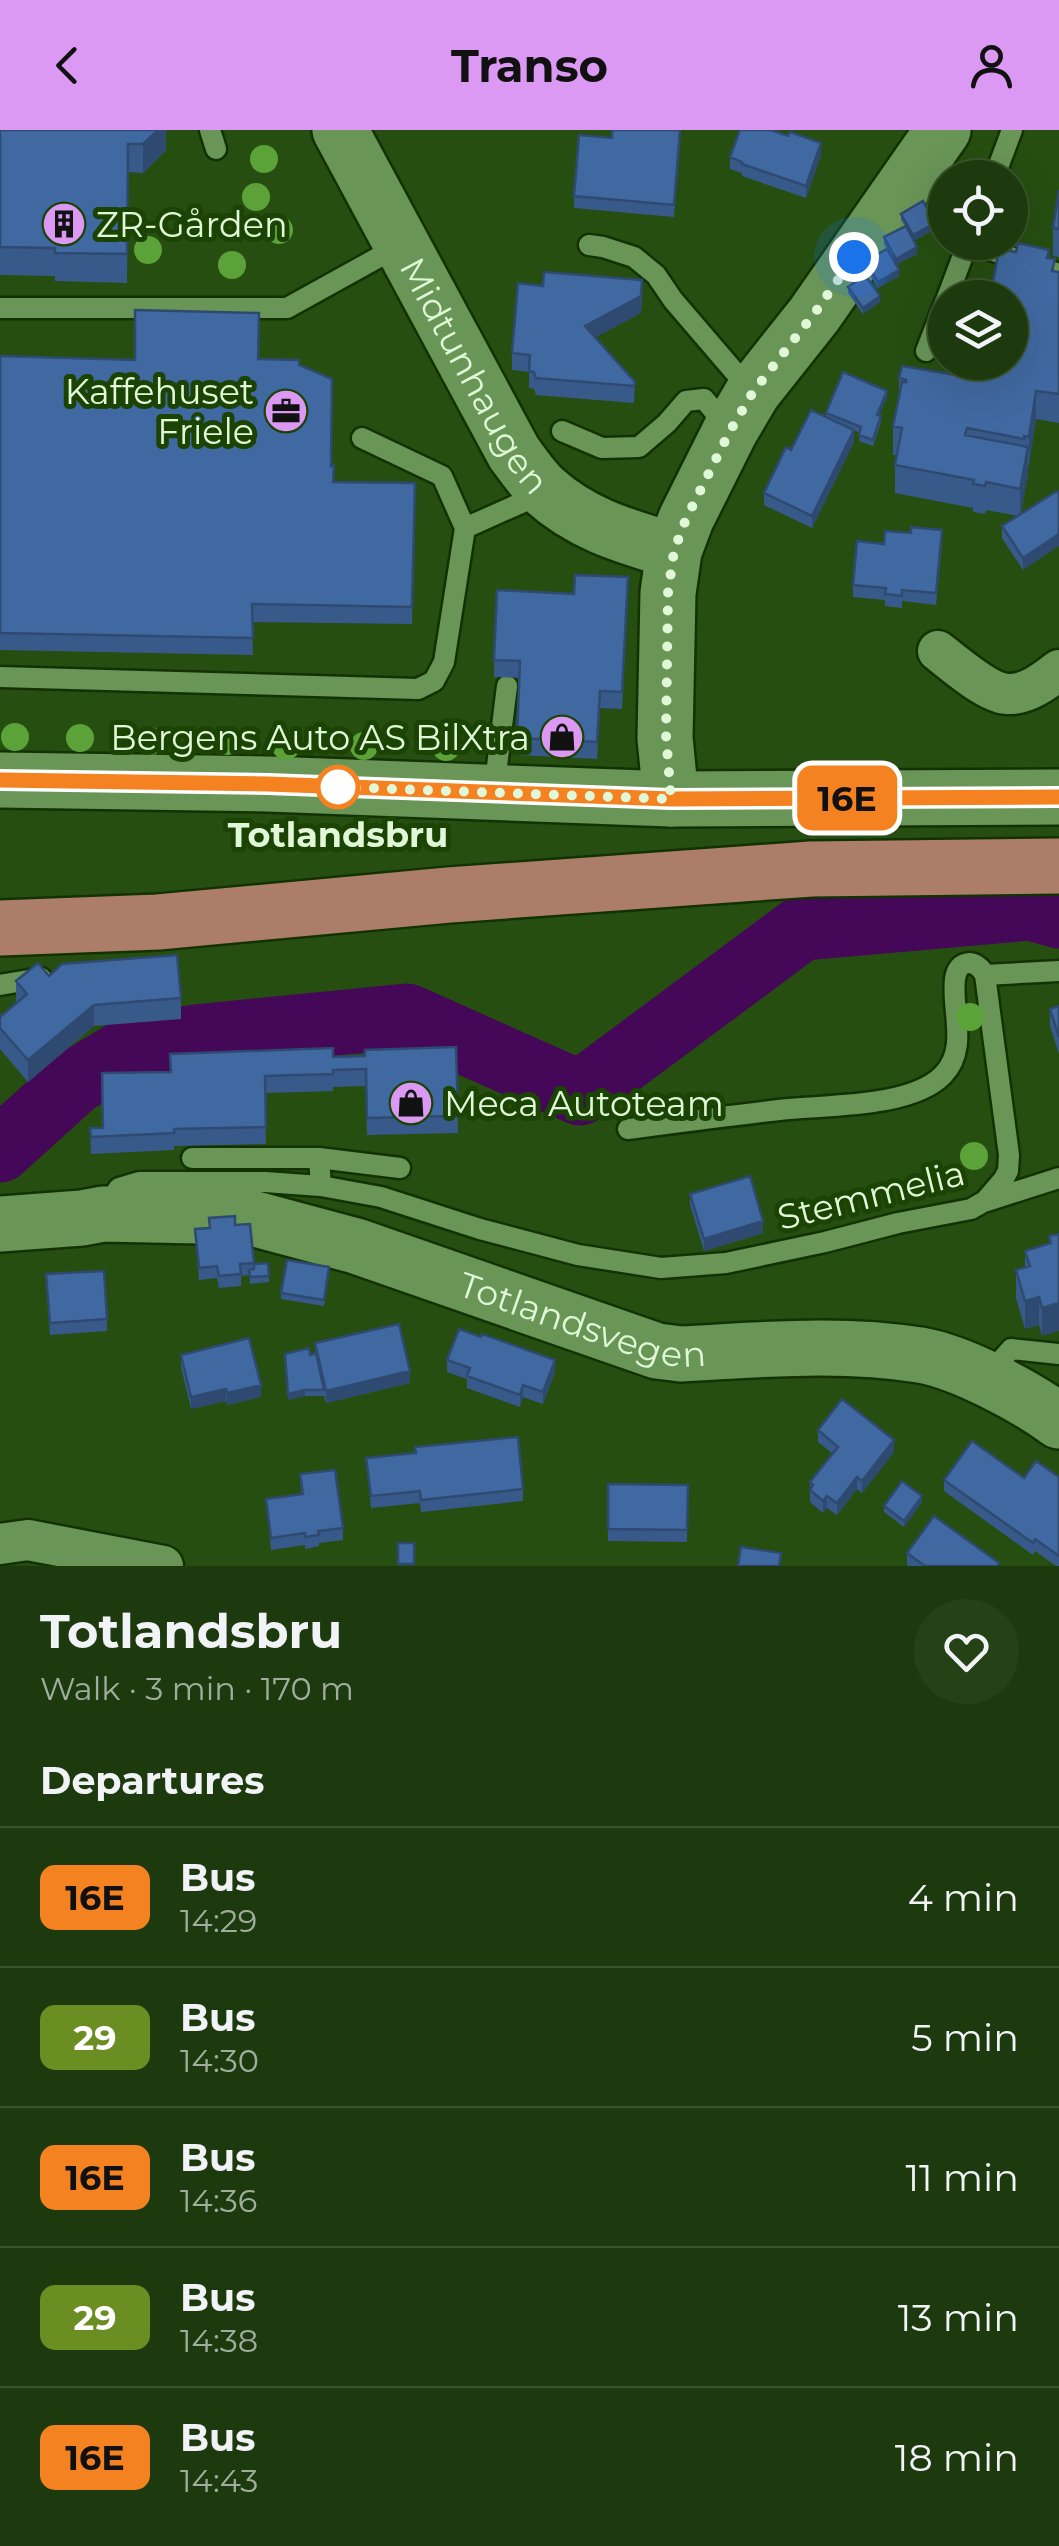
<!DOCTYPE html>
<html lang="en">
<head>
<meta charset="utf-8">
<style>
  :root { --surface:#1c3a0d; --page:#254116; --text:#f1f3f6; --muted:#a0ad9d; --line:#3a542e; --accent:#dc99f4 }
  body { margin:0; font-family:Montserrat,sans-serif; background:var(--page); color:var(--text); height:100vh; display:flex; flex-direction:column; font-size:38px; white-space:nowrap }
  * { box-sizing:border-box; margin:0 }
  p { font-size:32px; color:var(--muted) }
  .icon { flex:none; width:55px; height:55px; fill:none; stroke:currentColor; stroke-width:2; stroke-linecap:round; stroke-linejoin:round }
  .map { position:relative; height:1436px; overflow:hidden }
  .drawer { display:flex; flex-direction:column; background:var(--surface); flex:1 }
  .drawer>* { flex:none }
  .badge { padding:0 20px; border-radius:15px; font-size:35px; line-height:65px }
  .buttons { position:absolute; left:928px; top:30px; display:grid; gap:20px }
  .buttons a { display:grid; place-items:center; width:100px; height:100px; border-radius:50%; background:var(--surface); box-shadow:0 10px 40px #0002,0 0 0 2px var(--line); font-size:50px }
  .you { position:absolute; width:50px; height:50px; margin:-25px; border:8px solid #fff; border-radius:50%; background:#1a73e8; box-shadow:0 0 0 15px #1a73e833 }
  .map>.badge { position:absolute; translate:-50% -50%; box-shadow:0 0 0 5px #fff }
  h2 { padding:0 40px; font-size:38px; line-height:90px }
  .round { display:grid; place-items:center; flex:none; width:105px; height:105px; border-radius:52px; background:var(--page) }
  .headline { display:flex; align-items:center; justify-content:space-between; height:170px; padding:0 40px }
  h1 { font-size:48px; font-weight:700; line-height:75px }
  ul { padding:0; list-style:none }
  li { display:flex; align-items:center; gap:30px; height:140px; padding:0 40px; border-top:2px solid var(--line) }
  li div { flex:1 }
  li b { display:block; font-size:38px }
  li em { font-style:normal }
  li .badge { min-width:110px; font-weight:700; text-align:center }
  header { display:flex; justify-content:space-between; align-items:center; height:130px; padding:0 40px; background:var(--accent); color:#111; font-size:45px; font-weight:700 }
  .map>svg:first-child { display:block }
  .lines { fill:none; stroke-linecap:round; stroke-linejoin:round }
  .river { stroke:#450757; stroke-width:65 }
  .lane-casing { stroke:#133203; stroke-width:25 }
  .street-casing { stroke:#133203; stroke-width:45 }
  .secondary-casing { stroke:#133203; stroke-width:60 }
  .primary-casing { stroke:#133203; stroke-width:60 }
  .lane { stroke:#699557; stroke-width:20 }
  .street { stroke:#699557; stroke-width:40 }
  .secondary { stroke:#699557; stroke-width:55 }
  .primary { stroke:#ac7e6a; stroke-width:55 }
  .tree { fill:#5ba239 }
  .wall { fill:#385a8a }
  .shaded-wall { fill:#2e4a71 }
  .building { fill:#4169a1; stroke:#2e4a71; stroke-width:2.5 }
  .line-casing { stroke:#fff; stroke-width:22 }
  .line { stroke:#f58220; stroke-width:15 }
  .walk { stroke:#e0f8d7; stroke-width:10; stroke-dasharray:0 18 }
  .stop-dot { fill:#fff; stroke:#f58220; stroke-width:5 }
  .labels { text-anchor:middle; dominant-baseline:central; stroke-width:10; stroke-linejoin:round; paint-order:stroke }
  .poi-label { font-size:35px; fill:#e0f8d7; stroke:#1b4303; text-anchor:start }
  .street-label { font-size:35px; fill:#e0f8d7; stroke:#1b4303 }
  .stop-label { font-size:35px; font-weight:bold; fill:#e0f8d7; stroke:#1b4303 }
</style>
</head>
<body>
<header><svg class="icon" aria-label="back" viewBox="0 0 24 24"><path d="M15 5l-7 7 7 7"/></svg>Transo<svg class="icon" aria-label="person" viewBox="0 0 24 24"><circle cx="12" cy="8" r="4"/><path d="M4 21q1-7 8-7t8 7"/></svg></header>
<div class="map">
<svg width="1059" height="1436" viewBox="0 0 1059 1436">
  <rect width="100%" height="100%" fill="#264e11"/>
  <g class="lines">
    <path class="river" d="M0 1020 75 952 133 917 195 907 407 886 580 963 802 798 1030 778 1059 786"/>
    <g class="lane-casing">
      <path id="lane" d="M210 0 216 19
        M994 48 1012 0
        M589 115 603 117 634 127 656 145 673 170 751 261
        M947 168 968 112 1059 144
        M0 178H287L381 126 401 117
        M926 221 945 172
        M562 301 602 318 639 317 667 293 686 271 704 269 728 298
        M362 308 442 346 465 398
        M0 547 418 559 434 551 444 532 465 398 521 373 540 360
        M494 660 507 556
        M985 845 1059 841
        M0 855 41 848
        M192 1028H319L321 1056
        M319 1028 400 1038
        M987 1071 1059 1048
        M106 1077 119 1058 139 1052H265L321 1056 381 1067 480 1099 578 1125 661 1138 726 1133 825 1112 898 1093 971 1079 985 1071 1003 1050 1008 1041 1009 1025 985 845C977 829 958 828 955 849 951 880 969 918 943 945 912 977 830 975 788 979 735 985 682 992 628 999
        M989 1244 1011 1219 1059 1224"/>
    </g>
    <g class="street-casing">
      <path id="street" d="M938 521C953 533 988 563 1007 564 1027 565 1045 551 1059 540
        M0 1414 28 1410 163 1436"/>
    </g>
    <g class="secondary-casing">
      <g id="secondary">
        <path id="s1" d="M340 0 514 323C523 335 533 350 544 360 583 395 625 406 674 421"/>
        <path d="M0 650 268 654 671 669 1059 667"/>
        <path d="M671 669 665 608 668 463 674 421 686 389 730 301 753 262 814 185 943 0"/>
        <path id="s2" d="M0 1094 82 1088 103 1084 248 1087 356 1116 657 1221 681 1224C760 1220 840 1212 920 1225 961 1232 1025 1266 1059 1291"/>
      </g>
    </g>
    <g class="primary-casing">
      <path id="primary" d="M0 798 158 792 449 765 811 739 1059 736"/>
    </g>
    <use href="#lane" class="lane"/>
    <use href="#street" class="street"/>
    <use href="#secondary" class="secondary"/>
    <use href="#primary" class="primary"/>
  </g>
  <g class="tree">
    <circle cx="264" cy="29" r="14"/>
    <circle cx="256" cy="67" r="14"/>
    <circle cx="279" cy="100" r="14"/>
    <circle cx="148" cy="120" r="14"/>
    <circle cx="232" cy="135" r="14"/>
    <circle cx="15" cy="607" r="14"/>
    <circle cx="80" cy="608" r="14"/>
    <circle cx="150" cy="611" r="14"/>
    <circle cx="227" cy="611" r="14"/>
    <circle cx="286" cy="616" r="14"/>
    <circle cx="364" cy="616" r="14"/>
    <circle cx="446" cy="617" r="14"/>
    <circle cx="970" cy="887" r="14"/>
    <circle cx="974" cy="1026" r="14"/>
  </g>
  <path class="wall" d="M0 0H166V20L143 43 128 42 127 153 55 151V146L0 145Z
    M681 0 674 87 574 78V66L612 8Z
    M821 25 806 68 742 46V43L730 39V27Z
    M1059 60V127L1053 126V98Z
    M901 84 935 99 914 111 917 124 896 135 899 146 878 158 865 137V131L894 132 884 114V107L905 96 901 90Z
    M1049 128 1055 142H1059V293L1036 289 1021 384 1057 361 1023 440 1002 408V396L1018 386 986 380 985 384 973 382V378L895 363V335L897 325H893V296L899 266V248H974Z
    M848 157 880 172 863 184 848 163Z
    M642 167 641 183 595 207 635 252 634 273 536 265 534 259 529 258V242L512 240V223Z
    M0 226 135 230 259 229 299 235 331 336 334 352 415 353 412 494 252 492 253 525 0 520Z
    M887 267 879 285 881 292 873 316 859 311 860 303 854 300V312L812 398 764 375V363L791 320 826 287V283Z
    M942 412 936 475 902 471V478L885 476V470L853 467V455L884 414Z
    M574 464H628L622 579 600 578 597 629 517 625 520 548 494 547V530Z
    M49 846 181 868V889L94 896 28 952 0 919V887L16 873V851Z
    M1059 876V924L1050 896V879Z
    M456 917 458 1003 367 1005 366 956 333 957V961L265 963 266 1014 174 1016V1020L91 1024 90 998H103L170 942Z
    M690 1064 763 1103 704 1121 690 1075Z
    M209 1088 235 1095 254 1133V1139L268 1133 269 1152 250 1154V1145L241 1146V1156L219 1158 217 1148 199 1150 195 1099 209 1098Z
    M1059 1104 1042 1206 1039 1195 1025 1199 1016 1168V1140L1025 1137V1121L1049 1114V1106Z
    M329 1143 324 1176 281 1169V1163Z
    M46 1144 107 1189V1201L50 1205Z
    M315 1213 410 1253 326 1273 324 1266H305L288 1270 285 1224H315Z
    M181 1225 261 1267 227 1275 226 1271 191 1279 181 1237Z
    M447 1230 555 1242 543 1274 523 1267 520 1277 467 1258V1249L447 1242Z
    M818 1300 894 1322 862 1363 857 1359 837 1385 827 1378 823 1383 810 1372V1352L833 1324 818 1312Z
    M366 1328 523 1359V1371L421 1382 420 1373 371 1378Z
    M300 1344 343 1398V1410L319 1413V1416L305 1419V1415L271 1420 266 1369 301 1364Z
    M1059 1347V1436H1056L1035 1421 1033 1425 944 1361V1350Z
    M608 1354 688 1355 687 1412 608 1411Z
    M922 1372 904 1397 884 1382V1376Z
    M907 1423 999 1436H909L907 1435Z"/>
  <path class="shaded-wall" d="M158 0H166V20L143 43V14Z
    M821 13V25L806 68V56Z
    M935 93V99L913 111V105Z
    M917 117V124L896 135V129Z
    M899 140V146L878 158V152Z
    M642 150 641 183 585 213V196Z
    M880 166V172L863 184V178Z
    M887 261V267L877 291V285Z
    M1036 261V289L1029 335V307Z
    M854 300V312L812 398V386Z
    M1028 317V345L1020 387V359Z
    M1059 404V416L1023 440V428Z
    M94 875V896L28 952V930Z
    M763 1091V1103L704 1121V1109Z
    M1039 1167V1195L1025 1199V1171Z
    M1059 1173V1201L1042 1206V1178Z
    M555 1230V1242L543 1274V1262Z
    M410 1241V1253L326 1273V1261Z
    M261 1255V1267L227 1275V1263Z
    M523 1255V1267L520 1277V1265Z
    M226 1259V1271L191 1279V1267Z
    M305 1260V1266L288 1270V1264Z
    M894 1310V1322L862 1363V1351Z
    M857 1347V1359L837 1385V1373Z
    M827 1366V1378L823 1383V1371Z
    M922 1366V1372L904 1397V1391Z"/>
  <path class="building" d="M0 0H158L143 14H128L127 124 55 123V118L0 117Z
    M612 0H680L674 75 574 66 579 5 612 8Z
    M740 0H771L788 6 790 2 821 13 806 56 742 34V32L730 27Z
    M1059 60V99L1053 98Z
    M923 71 935 93 913 105 901 84Z
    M906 96 917 117 896 129 884 107Z
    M1018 113 1049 120 1047 128 1055 129 1052 141 1059 142V264L1036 261 1029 307 1024 306V309L967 298 965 305 1028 317 1020 359 986 352 985 356 973 354 974 350 895 335 902 298 893 296 902 252H906V250L899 248 902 236 974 248 977 232H1010V168H990L999 119 1016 122Z
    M887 119 899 140 878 152 865 131Z
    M544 142 642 150 641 166 585 196 635 252 634 256 536 248 534 242 529 241 530 225 512 223 518 153 543 156Z
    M865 145 880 166 863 178 848 157Z
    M135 180 259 183 258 229 299 230V235L332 249 331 336 334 335 333 352 415 353 412 477 252 474 253 508 0 503V226L135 230Z
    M843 242 887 261 877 285 881 286 873 310 859 305 861 297 826 283Z
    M811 280 854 300 812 386 764 363 786 317 791 320Z
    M1057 361 1059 363V404L1023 428 1002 396Z
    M911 397 942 400 936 463 902 460V466L885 464 886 458 853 455 857 411 884 414 885 401 911 403Z
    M575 445 628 447 622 562 600 561 597 612 517 608 520 531 494 530 497 460 574 464Z
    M177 825 181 868 94 875 28 930 0 898V887L27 864 16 851 38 833 49 846 62 834Z
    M1059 876V907L1050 879Z
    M456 917 458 986 367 988 366 939 333 940V944L265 946 266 997 174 999V1003L91 1007 90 998H103L102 943 171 942 170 924 333 918V927L365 926V920Z
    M750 1046 763 1091 704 1109 690 1064Z
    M235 1086V1095L250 1094 254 1133 240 1134 241 1144 219 1146 217 1136 199 1138 195 1099 210 1098 209 1088Z
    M1059 1104V1173L1042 1178 1039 1167 1025 1171 1016 1140 1030 1136 1025 1121 1051 1113 1049 1106Z
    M287 1130 329 1137 324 1170 281 1163Z
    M268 1133 269 1146 250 1147 249 1140 254 1139V1134Z
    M104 1141 107 1189 50 1193 46 1144Z
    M399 1194 410 1241 326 1261 315 1213Z
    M459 1199 481 1207 482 1204 555 1230 543 1262 523 1255 520 1265 467 1246 470 1238 447 1230Z
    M249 1208 261 1255 227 1263 226 1259 191 1267 181 1225Z
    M309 1218 310 1225 316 1223 324 1260H305L288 1264 285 1224Z
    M842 1269 894 1310 862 1351 857 1347 837 1373 827 1366 823 1371 810 1360 813 1355 810 1352 838 1317 818 1300Z
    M518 1307 523 1359 421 1370 420 1361 371 1366 366 1328 416 1323 415 1317Z
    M972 1311 1024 1348 1036 1331 1059 1347V1426L1035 1409 1033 1413 944 1350Z
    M335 1340 343 1398 318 1401 319 1405 305 1407V1403L271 1408 266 1369 303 1364 300 1344Z
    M902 1351 922 1366 904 1391 884 1376Z
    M608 1354 688 1355 687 1400 608 1399Z
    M934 1386 999 1433 997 1436H925L907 1423Z
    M398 1413H414V1434H398Z
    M741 1417 781 1423 779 1436H738Z"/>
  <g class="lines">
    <g class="line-casing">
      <path id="line" d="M0 650 268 654 671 669 1059 667"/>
    </g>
    <use href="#line" class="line"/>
    <path class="walk" d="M338 657 671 669 666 605 668 463 674 421 686 389 730 301 753 262 814 184 854 127"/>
  </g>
  <defs>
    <g id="building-disc" transform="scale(2.25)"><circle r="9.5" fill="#dc99f4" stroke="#1b4303"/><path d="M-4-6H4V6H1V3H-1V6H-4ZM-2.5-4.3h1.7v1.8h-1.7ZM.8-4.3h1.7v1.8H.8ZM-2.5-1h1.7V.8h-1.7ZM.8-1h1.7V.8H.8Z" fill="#111"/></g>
    <g id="office-disc" transform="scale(2.25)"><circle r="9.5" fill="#dc99f4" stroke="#1b4303"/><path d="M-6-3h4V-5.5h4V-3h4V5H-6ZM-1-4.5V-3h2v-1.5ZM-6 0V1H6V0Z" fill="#111"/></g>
    <g id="shop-disc" transform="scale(2.25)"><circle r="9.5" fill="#dc99f4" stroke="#1b4303"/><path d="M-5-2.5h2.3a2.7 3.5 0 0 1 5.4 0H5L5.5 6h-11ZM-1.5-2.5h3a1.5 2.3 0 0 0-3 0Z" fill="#111"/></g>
  </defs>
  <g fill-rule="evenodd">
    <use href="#building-disc" x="64" y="94"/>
    <use href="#office-disc" x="286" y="281"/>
    <use href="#shop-disc" x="562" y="607"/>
    <use href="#shop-disc" x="411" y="973"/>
  </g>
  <circle class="stop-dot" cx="338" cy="657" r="20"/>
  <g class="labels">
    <g class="poi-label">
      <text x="96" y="94">ZR-Gården</text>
      <text x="254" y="261" text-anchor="end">Kaffehuset<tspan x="254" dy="40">Friele</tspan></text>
      <text x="530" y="607" text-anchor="end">Bergens Auto AS BilXtra</text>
      <text x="444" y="973">Meca Autoteam</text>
    </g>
    <g class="street-label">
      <text stroke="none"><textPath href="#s1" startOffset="280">Midtunhaugen</textPath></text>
      <text transform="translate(871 1065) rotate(-14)">Stemmelia</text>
      <text stroke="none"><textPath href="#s2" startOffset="600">Totlandsvegen</textPath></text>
    </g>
    <g class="stop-label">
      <text x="338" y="704">Totlandsbru</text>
    </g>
  </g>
</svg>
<div class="buttons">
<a><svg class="icon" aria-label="locate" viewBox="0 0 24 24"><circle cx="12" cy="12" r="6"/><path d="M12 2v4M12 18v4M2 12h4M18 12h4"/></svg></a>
<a><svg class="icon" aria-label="layers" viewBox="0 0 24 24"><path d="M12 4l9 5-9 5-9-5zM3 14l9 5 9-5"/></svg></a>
</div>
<div class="you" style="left:854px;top:127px"></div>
<b class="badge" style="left:847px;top:668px;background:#f58220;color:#111">16E</b>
</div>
<section class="drawer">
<div class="headline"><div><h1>Totlandsbru</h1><p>Walk · 3 min · 170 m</p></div><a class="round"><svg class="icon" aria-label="heart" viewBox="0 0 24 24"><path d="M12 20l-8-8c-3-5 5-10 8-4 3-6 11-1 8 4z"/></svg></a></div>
<h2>Departures</h2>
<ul>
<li><span class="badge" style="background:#f58220;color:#111">16E</span><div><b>Bus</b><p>14:29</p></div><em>4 min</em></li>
<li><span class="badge" style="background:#6b8e23;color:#fff">29</span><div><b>Bus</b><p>14:30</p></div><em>5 min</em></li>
<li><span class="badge" style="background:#f58220;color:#111">16E</span><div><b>Bus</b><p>14:36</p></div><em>11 min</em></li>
<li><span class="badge" style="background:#6b8e23;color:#fff">29</span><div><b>Bus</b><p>14:38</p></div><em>13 min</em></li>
<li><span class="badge" style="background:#f58220;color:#111">16E</span><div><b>Bus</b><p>14:43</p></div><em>18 min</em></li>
</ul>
</section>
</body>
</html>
